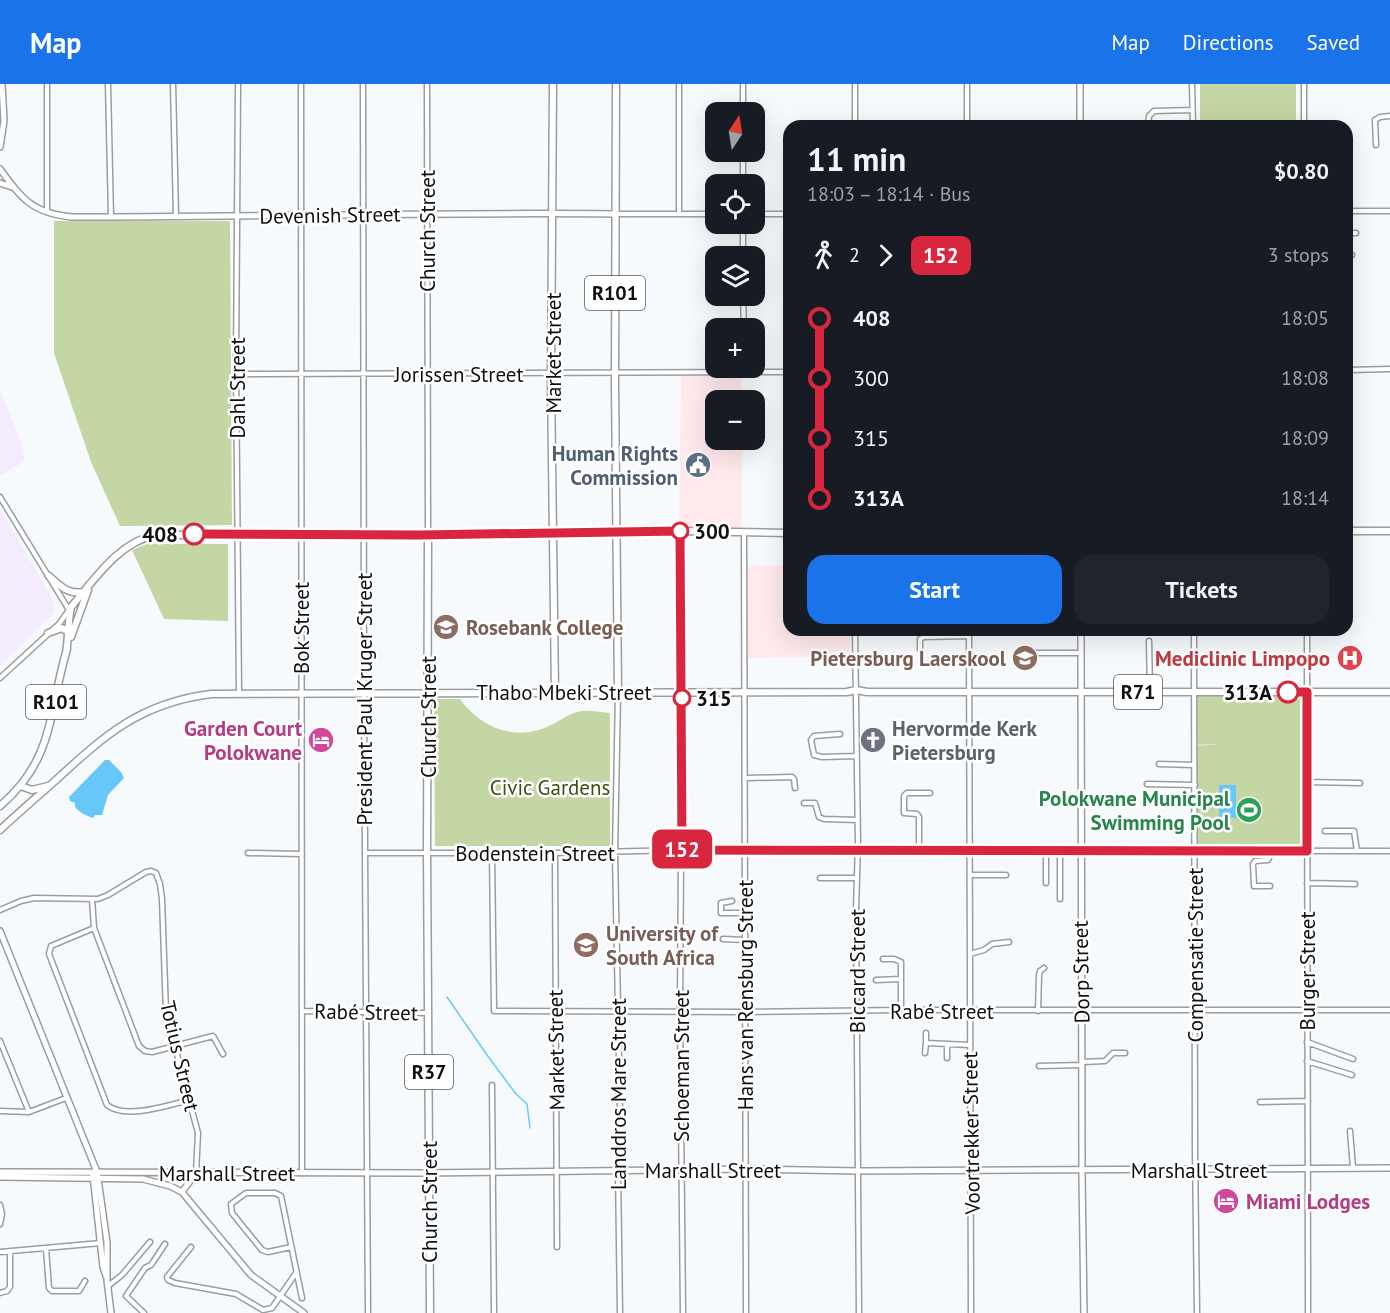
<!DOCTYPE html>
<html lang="en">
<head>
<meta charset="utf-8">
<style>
  :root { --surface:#171b24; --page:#20242c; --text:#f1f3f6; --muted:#9ea1a6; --accent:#1a73e8 }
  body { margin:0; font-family:"PT Sans",sans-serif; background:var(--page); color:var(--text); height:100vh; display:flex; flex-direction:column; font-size:22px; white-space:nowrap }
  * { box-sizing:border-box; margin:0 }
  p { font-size:20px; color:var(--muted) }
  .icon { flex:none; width:33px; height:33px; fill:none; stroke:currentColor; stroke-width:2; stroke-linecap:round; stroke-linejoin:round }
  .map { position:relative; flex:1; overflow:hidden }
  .side { position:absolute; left:783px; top:36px; width:570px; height:516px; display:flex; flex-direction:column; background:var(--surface); border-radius:18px; box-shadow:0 6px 24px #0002 }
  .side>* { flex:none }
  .badge { padding:0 12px; border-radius:9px; font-size:21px; line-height:39px }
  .needle { width:39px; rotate:12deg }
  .controls { position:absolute; left:705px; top:18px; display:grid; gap:12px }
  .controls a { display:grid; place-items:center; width:60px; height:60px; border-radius:12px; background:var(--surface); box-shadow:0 6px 24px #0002; font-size:30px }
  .map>.badge { position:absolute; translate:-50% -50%; box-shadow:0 0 0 3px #fff }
  .legs { display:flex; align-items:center; gap:9px; height:66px; padding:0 24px; font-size:20px }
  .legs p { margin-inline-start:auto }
  .head { display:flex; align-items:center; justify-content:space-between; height:102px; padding:0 24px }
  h1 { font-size:33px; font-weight:700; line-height:45px }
  .cta { display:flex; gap:12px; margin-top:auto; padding:12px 24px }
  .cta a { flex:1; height:69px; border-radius:18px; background:var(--accent); color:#fff; font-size:24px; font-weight:700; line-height:69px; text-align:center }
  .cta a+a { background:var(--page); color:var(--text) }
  ul { padding:0 24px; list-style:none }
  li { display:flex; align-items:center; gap:21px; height:60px; font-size:22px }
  li i { display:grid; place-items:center; width:9px; height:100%; margin:0 8px; background:currentColor }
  li i::after { content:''; width:15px; height:15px; margin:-8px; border:4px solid; border-radius:50%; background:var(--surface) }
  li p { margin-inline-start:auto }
  li:first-child i { background:linear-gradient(#0000 50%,currentColor 0) }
  li:last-child i { background:linear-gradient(currentColor 50%,#0000 0) }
  header { display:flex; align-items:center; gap:36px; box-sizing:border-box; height:84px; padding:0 30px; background:var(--accent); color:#fff }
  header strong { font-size:28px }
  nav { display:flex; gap:33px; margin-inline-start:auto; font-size:21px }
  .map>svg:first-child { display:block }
  .commercial { fill:#ffe9ed }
  .industrial { fill:#f4ecfc }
  .green { fill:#c3d6a3 }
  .water { fill:#67c7f9 }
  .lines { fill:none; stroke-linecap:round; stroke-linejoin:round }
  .stream { stroke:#67c7f9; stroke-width:1.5 }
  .street-casing { stroke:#9a9d9f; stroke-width:7 }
  .secondary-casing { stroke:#9a9d9f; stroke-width:8 }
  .primary-casing { stroke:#9a9d9f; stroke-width:9 }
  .street { stroke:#fff; stroke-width:4 }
  .secondary { stroke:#fff; stroke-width:5 }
  .primary { stroke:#fff; stroke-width:6 }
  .line-1-casing { stroke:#fff; stroke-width:14 }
  .line-1 { stroke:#d7263d; stroke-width:9 }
  .stop-1-dot { fill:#fff; stroke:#d7263d; stroke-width:3 }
  .labels { text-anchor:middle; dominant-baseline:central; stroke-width:5; stroke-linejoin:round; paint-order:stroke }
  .shield { fill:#fff; stroke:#565758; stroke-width:1.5 }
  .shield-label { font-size:20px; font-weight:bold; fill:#0e0f10 }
  .street-label { font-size:21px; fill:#0e0f10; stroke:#fff }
  .service-label { font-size:21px; font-weight:bold; fill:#4e5e75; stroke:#fff; text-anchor:end }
  .stop-label { font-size:21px; font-weight:bold; fill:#0e0f10; stroke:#fff; text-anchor:start }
  .education-label { font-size:21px; font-weight:bold; fill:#785e54; stroke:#fff; text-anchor:start }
  .health-label { font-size:21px; font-weight:bold; fill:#be3a42; stroke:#fff; text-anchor:end }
  .hotel-label { font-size:21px; font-weight:bold; fill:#b23c85; stroke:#fff; text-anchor:end }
  .worship-label { font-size:21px; font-weight:bold; fill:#5b616d; stroke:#fff; text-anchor:start }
  .park-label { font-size:21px; fill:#3c4e11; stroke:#fff }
  .leisure-label { font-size:21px; font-weight:bold; fill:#27864d; stroke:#fff; text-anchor:end }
</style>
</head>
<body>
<header>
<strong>Map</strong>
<nav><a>Map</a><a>Directions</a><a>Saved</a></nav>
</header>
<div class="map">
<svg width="1390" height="1229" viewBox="0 0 1390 1229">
  <rect width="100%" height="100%" fill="#f7fafd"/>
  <path class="commercial" d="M681 291H741L742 316H716V356H742V447H679Z
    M747 481H789V546H850V572L745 574Z"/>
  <path class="industrial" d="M0 306 22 360 25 377 0 392Z
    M0 425 55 519 53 530 0 582Z"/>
  <path class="green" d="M1200 0H1296V42H1200Z
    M54 137H230L232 441 120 442 91 378 54 269Z
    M147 460H228V537L164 535 132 466Z
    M1195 612H1302V764H1197L1196 662 1220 660 1195 661Z
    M434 615H460C481 644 514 657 547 643 557 639 566 631 577 628 586 625 600 628 610 629V762H435Z"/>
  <path class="water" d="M105 676H109L121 688 124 694 108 711 102 731H95L93 734C85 731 80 729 75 723V719L70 717 69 713Z
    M1219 701H1236V734H1219Z"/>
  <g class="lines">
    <path class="stream" d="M447 913 487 971 516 1010 527 1020 530 1044"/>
    <g class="street-casing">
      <path id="street" d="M47 0V128
        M108 0 111 133
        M173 0 176 132
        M238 0 236 282 239 609
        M301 0 302 1089
        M363 0 364 609 368 1229
        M427 0 428 451
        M679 0V130
        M855 0V42
        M967 0V42
        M1192 0 1193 42
        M1304 0V42
        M743 28V0
        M1148 42 1149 32 1154 27 1192 26
        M1376 61 1375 36 1380 33 1390 32
        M743 100V68
        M1347 127H1390
        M616 130H716
        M754 130H789
        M743 140V172
        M1347 149H1356
        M1347 171H1352
        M743 212 744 244
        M1347 286 1390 285
        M236 290 789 288
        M0 413 69 526 59 540 0 594
        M680 447 682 618 680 928 683 1229
        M744 449 746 1229
        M855 546 858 759 856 827 859 1229
        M969 546 971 1229
        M1194 546 1195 1066 1197 1229
        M1307 546 1308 1229
        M1149 557 1150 607
        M920 565V555L924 553 969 552
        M1027 569H1081
        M618 609 615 769 620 1029 621 1060 618 1086 620 1229
        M840 650 814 652 811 656 814 671 822 673 857 672
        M1159 680 1194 681
        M746 694 792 693 794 695 795 704
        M1307 698 1360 699
        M1147 700 1195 701
        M804 719H815L819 733 824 735 858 736
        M1325 747H1354L1357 767
        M919 766V733L917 730 904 729V712L907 709H930
        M1046 766V799
        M1060 766V815
        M248 769 302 770
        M365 769H555L682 766H868L1390 767
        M492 769 494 927 745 928 901 926H1390
        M555 769 557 1163
        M970 791H1006
        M820 794H857
        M1307 799 1355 800
        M1270 802H1254L1253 780 1255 777 1268 776 1272 767
        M92 815 94 844 139 962 145 967 152 968 213 952 223 970
        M732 817 721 819V829H745
        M0 826 21 817 34 814 98 815 108 811 146 788 151 787 156 789 160 800 162 815 166 929 198 1049 196 1089
        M94 844 51 862 49 870 107 1021C126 1036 168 1021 190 1016
        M723 855 745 856
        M970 870 984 866 992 860 1009 858
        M883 875H894L901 878V926
        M876 896 901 895
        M302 927 428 929
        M1038 927 1039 891 1040 887 1044 884
        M0 957 29 1028
        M1307 958 1353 975
        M926 959V949
        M925 969 926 959 970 961
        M947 974V960
        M1307 977 1352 991
        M1082 978 1105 977 1113 969H1125
        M1039 982 1082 981
        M492 1001 494 1229
        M1260 1018 1308 1017
        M0 1027 29 1028 66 1014
        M1350 1047 1353 1084
        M0 1121 2 1130 0 1140
        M191 1163 167 1193 168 1196 175 1199 236 1210 263 1226 272 1224 296 1189
        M291 1163 268 1168 262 1166 232 1129 231 1120 246 1109H275L281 1112 302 1214
        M46 1165 49 1204 52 1207H79L85 1197
        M0 1168 101 1159
        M108 1202 122 1191 150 1158
        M0 1209 7 1207 10 1203V1168
        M144 1229 126 1212 145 1184 151 1181 165 1160"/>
    </g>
    <g class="secondary-casing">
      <path id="secondary" d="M1080 0V42
        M0 63 4 37 2 0
        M0 85C22 115 32 129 72 133 253 133 435 128 616 130
        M0 99 12 103
        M1081 546 1082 1090 1084 1229
        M0 847 97 1088 107 1158V1196L111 1229
        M0 1088 422 1089 745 1085 859 1087 1390 1084
        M93 1091 103 1183 106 1192
        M0 1093 143 1095 170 1102 182 1108 196 1125 251 1191 304 1229
        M182 1108 196 1089"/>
    </g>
    <g class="primary-casing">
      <path id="primary" d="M553 0 551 296 555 609
        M616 0 615 299 618 608
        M1347 447H1390
        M428 451 427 768 430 1229
        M49 492C60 502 68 511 84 508
        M48 549 62 544 68 548 69 552
        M71 553 88 506
        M66 569C68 559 69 528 71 523 94 496 119 458 155 451L541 450 680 447 789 449
        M21 702 32 706 48 702
        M0 722C55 675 48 629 67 565
        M0 746C18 729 37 713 56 696 105 651 140 619 211 610L847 608 856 606 867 608H1390"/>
    </g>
    <use href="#street" class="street"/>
    <use href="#secondary" class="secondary"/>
    <use href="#primary" class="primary"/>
  </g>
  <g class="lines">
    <g class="line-1-casing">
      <path id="line-1" d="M194 450 420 451 680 447 682 766 1307 767V608H1288"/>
    </g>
    <use href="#line-1" class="line-1"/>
  </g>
  <defs>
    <g id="civic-disc" transform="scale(1.35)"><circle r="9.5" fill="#5c6f8a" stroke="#fff"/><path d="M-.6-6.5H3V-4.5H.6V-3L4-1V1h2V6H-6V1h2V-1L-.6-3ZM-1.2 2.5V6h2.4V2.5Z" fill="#fff"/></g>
    <g id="university-disc" transform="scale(1.35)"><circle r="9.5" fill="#8d6e63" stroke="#fff"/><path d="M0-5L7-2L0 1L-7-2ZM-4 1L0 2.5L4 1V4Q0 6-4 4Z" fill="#fff"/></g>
    <g id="school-disc" transform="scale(1.35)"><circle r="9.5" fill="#8d6e63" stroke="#fff"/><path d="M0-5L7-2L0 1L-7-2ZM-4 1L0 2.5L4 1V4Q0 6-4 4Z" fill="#fff"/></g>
    <g id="hospital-disc" transform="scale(1.35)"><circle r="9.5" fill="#e0444e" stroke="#fff"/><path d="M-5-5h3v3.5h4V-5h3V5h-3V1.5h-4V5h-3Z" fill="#fff"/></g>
    <g id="hotel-disc" transform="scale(1.35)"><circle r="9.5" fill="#d1479c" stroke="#fff"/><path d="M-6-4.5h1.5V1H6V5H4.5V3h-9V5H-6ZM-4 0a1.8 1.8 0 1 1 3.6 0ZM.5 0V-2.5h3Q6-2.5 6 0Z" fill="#fff"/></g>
    <g id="church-disc" transform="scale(1.35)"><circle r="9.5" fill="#6b7280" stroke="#fff"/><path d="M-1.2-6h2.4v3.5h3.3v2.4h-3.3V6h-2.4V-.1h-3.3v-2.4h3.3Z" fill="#fff"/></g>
    <g id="stadium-disc" transform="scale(1.35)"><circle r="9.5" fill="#2e9e5b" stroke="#fff"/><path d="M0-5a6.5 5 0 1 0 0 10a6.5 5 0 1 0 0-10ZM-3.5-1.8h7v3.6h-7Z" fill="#fff"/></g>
  </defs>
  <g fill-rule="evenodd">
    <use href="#civic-disc" x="698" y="381"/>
    <use href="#university-disc" x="446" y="543"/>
    <use href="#school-disc" x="1025" y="574"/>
    <use href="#hospital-disc" x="1350" y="574"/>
    <use href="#hotel-disc" x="321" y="656"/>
    <use href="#church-disc" x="873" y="656"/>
    <use href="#stadium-disc" x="1249" y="726"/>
    <use href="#university-disc" x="586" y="861"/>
    <use href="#hotel-disc" x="1226" y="1117"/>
  </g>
  <g class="stop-1-dot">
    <circle cx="680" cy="447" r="8"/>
    <circle cx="194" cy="450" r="10"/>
    <circle cx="1288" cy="608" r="10"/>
    <circle cx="682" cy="614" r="8"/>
  </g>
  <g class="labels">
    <g class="shield">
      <rect x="585" y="192" width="60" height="34" rx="4.5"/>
      <rect x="1114" y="591" width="48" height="34" rx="4.5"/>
      <rect x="26" y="601" width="60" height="34" rx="4.5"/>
      <rect x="405" y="971" width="48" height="34" rx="4.5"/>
    </g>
    <g class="shield-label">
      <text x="615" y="209">R101</text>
      <text x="1138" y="608">R71</text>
      <text x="56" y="618">R101</text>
      <text x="429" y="988">R37</text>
    </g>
    <g class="street-label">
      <text transform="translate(330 131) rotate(-1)">Devenish Street</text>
      <text transform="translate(427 147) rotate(-90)">Church Street</text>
      <text transform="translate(553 269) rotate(-90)">Market Street</text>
      <text x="459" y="290">Jorissen Street</text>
      <text transform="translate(237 304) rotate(-90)">Dahl Street</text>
      <text transform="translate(301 544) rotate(-90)">Bok Street</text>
      <text x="564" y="608">Thabo Mbeki Street</text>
      <text transform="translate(364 615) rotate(-90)">President Paul Kruger Street</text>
      <text transform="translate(428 633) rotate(-90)">Church Street</text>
      <text x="535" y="769">Bodenstein Street</text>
      <text transform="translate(1195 871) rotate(-90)">Compensatie Street</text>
      <text transform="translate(857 887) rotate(-90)">Biccard Street</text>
      <text transform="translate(1307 887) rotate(-90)">Burger Street</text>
      <text transform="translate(1081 888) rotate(-91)">Dorp Street</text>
      <text transform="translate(745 911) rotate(-90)">Hans van Rensburg Street</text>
      <text x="942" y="927">Rabé Street</text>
      <text transform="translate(366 928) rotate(1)">Rabé Street</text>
      <text transform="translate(556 966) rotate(-91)">Market Street</text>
      <text transform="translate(180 972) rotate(77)">Totius Street</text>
      <text transform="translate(681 982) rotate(-90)">Schoeman Street</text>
      <text transform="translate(618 1010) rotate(-90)">Landdros Mare Street</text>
      <text transform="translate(971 1049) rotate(-91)">Voortrekker Street</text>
      <text x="713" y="1086">Marshall Street</text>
      <text x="1199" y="1086">Marshall Street</text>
      <text x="227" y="1089">Marshall Street</text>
      <text transform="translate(429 1118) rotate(-90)">Church Street</text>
    </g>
    <g class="service-label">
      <text x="678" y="369">Human Rights<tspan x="678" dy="24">Commission</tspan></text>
    </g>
    <g class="stop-label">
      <text x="694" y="447">300</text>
      <text x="178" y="450" text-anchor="end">408</text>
      <text x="1272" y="608" text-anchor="end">313A</text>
      <text x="696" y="614">315</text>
    </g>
    <g class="education-label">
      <text x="466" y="543">Rosebank College</text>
      <text x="1006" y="574" text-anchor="end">Pietersburg Laerskool</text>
      <text x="606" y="849">University of<tspan x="606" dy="24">South Africa</tspan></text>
    </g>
    <g class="health-label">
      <text x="1330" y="574">Mediclinic Limpopo</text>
    </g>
    <g class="hotel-label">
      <text x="302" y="644">Garden Court<tspan x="302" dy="24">Polokwane</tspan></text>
      <text x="1246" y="1117" text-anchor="start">Miami Lodges</text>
    </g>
    <g class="worship-label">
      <text x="892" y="644">Hervormde Kerk<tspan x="892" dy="24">Pietersburg</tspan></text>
    </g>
    <g class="park-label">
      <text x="550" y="703">Civic Gardens</text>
    </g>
    <g class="leisure-label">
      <text x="1230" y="714">Polokwane Municipal<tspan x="1230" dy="24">Swimming Pool</tspan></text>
    </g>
  </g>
</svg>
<div class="controls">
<a><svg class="needle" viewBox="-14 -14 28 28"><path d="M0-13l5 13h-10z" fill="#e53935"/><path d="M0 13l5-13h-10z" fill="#9ea1a6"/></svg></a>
<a><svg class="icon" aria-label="locate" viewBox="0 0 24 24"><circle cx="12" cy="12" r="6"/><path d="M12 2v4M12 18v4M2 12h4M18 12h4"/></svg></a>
<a><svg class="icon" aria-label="layers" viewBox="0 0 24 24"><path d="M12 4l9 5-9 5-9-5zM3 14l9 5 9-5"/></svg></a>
<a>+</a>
<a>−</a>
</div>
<b class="badge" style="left:682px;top:765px;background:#d7263d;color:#fff">152</b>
<section class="side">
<div class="head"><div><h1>11 min</h1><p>18:03 – 18:14 · Bus</p></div><b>$0.80</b></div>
<div class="legs"><svg class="icon" aria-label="walk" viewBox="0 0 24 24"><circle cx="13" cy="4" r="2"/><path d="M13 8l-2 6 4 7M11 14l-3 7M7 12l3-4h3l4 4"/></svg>2<svg class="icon" aria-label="forward" viewBox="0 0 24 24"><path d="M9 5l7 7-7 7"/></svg><b class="badge" style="background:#d7263d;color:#fff">152</b><p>3 stops</p></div>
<ul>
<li><i style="color:#d7263d"></i><b>408</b><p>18:05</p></li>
<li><i style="color:#d7263d"></i><span>300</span><p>18:08</p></li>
<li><i style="color:#d7263d"></i><span>315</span><p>18:09</p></li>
<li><i style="color:#d7263d"></i><b>313A</b><p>18:14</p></li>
</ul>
<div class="cta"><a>Start</a><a>Tickets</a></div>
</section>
</div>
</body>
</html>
